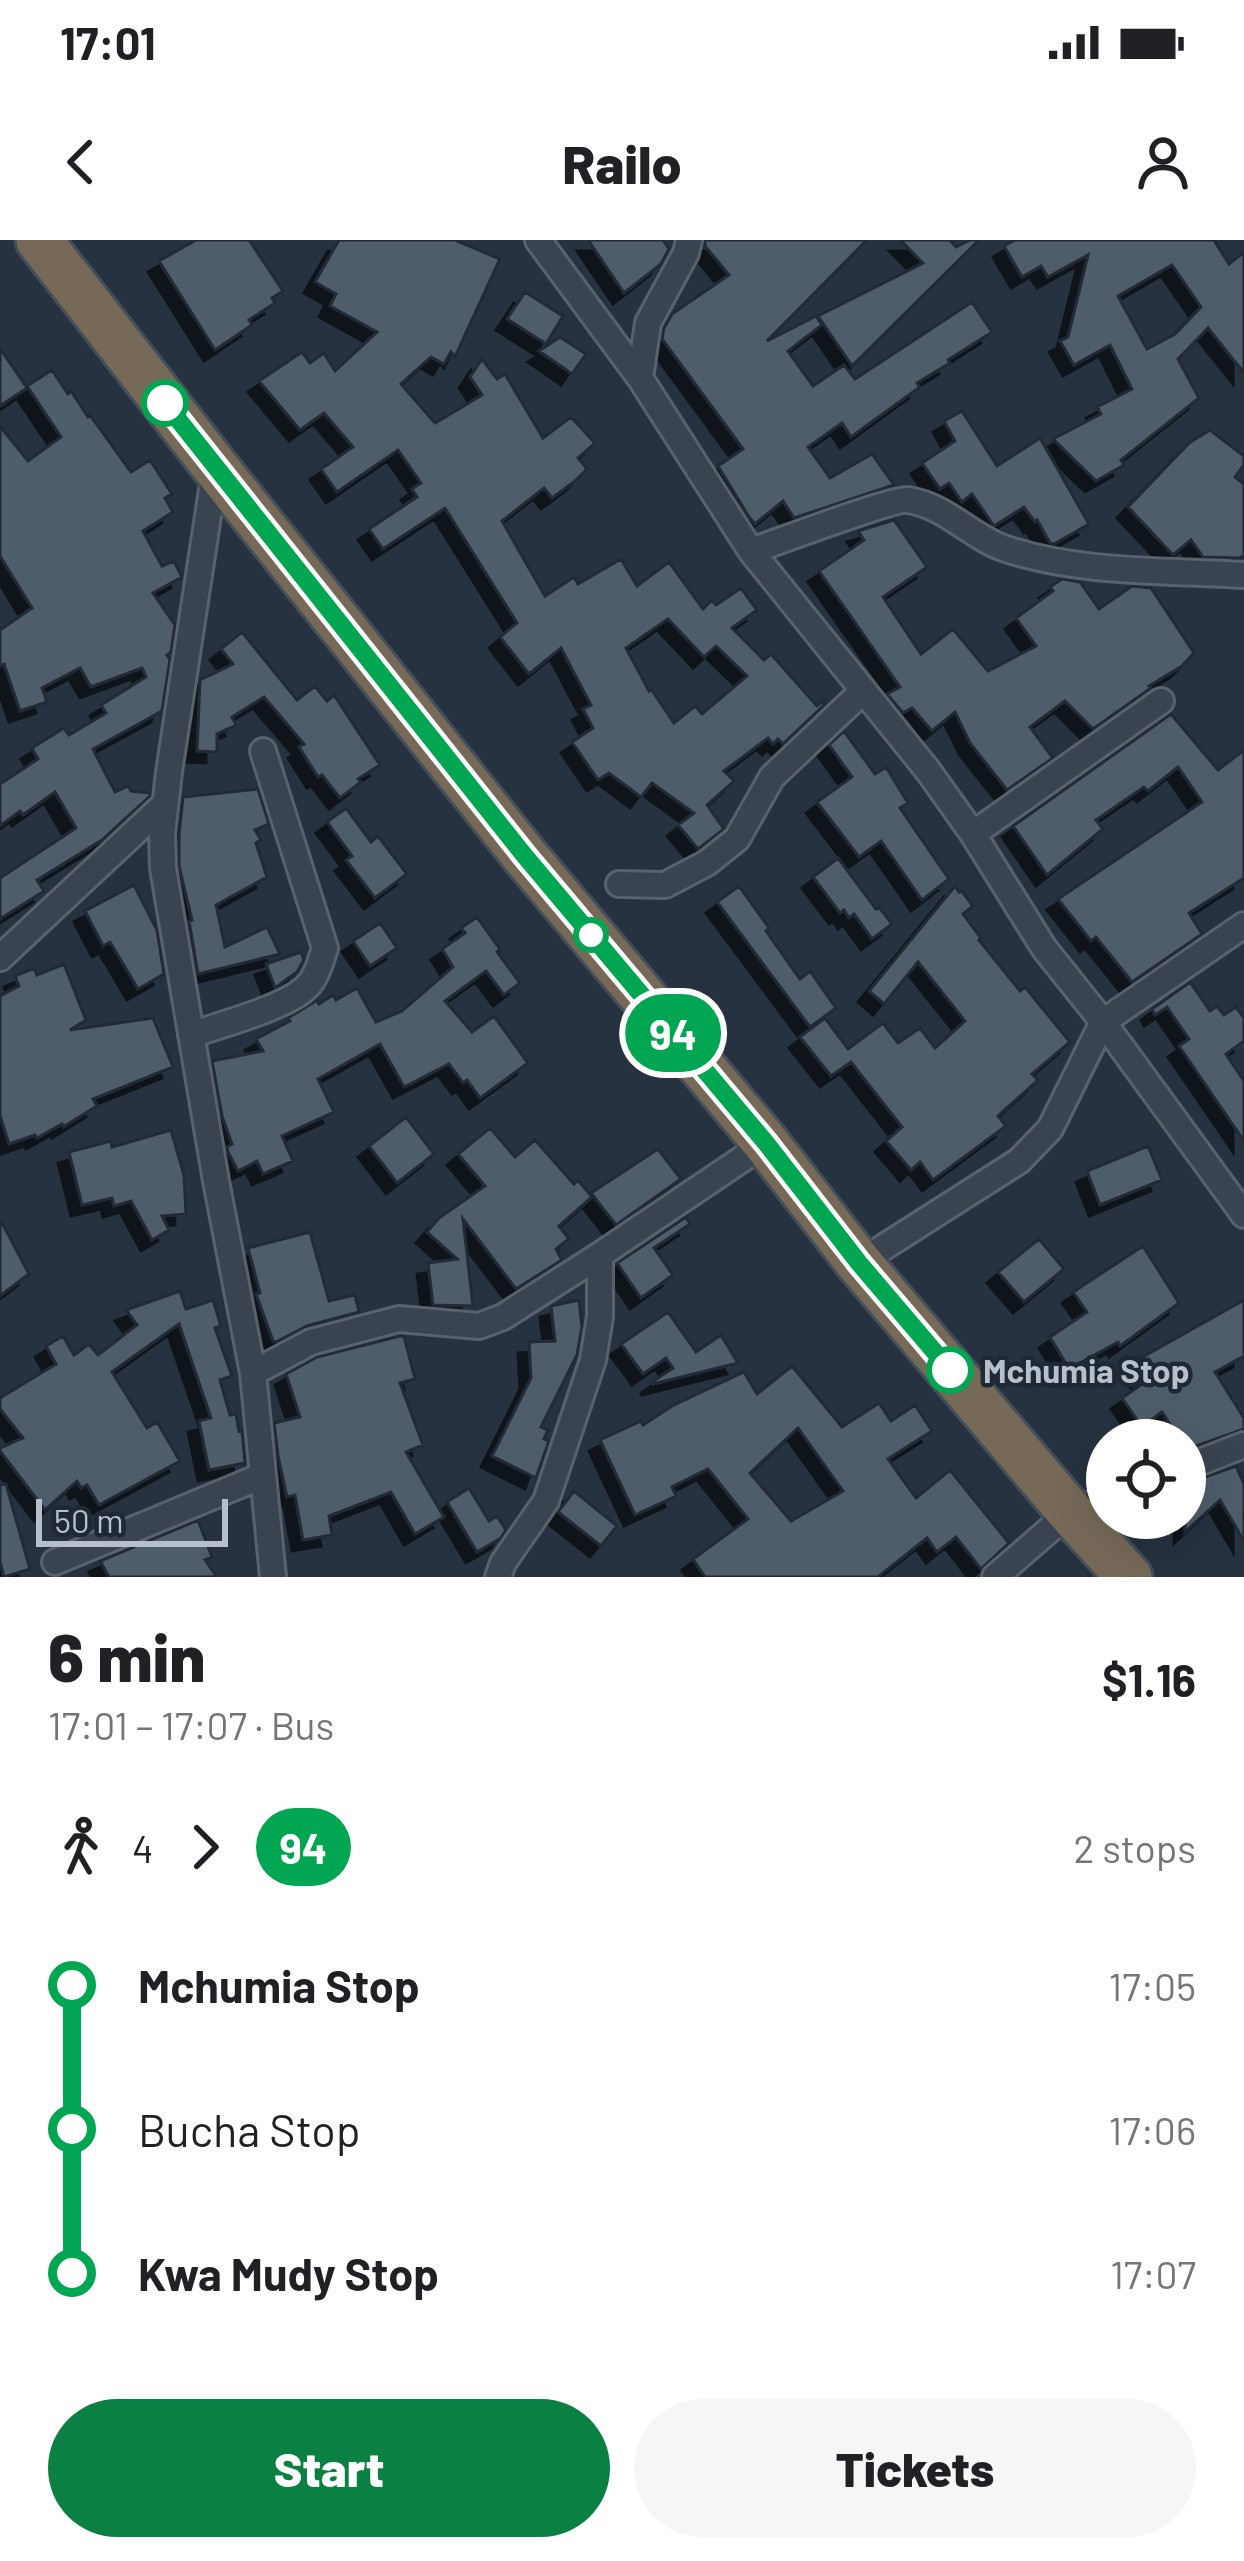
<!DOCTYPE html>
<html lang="en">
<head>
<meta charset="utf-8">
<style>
  :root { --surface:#fff; --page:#f6f6f6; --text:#202124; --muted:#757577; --accent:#0b8043 }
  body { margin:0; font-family:Barlow,sans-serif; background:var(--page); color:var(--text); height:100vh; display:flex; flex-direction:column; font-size:45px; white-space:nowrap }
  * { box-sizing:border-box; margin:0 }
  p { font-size:39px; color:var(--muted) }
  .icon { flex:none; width:66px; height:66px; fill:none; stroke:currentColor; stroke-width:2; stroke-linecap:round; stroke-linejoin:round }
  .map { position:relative; height:1337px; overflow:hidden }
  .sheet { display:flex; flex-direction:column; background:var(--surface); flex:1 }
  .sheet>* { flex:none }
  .badge { padding:0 24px; border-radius:39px; font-size:42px; line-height:78px }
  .controls { position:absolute; left:1086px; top:1179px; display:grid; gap:24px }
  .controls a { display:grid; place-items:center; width:120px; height:120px; border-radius:50%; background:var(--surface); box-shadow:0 12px 48px #0002; font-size:60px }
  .scale { position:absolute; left:36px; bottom:30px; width:192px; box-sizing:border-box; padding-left:12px; border:6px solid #b7bfca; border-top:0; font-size:33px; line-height:42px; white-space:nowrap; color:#b7bfca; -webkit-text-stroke:9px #1f2935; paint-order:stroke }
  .map>.badge { position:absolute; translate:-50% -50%; box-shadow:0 0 0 6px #fff }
  .legs { display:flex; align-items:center; gap:18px; height:132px; padding:0 48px; font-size:39px }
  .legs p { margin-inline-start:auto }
  .summary { display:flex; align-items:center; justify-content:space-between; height:204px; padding:0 48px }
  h1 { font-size:66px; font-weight:800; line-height:90px }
  .button { display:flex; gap:24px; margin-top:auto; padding:24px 48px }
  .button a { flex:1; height:138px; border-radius:72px; background:var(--accent); color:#fff; font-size:48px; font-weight:800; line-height:138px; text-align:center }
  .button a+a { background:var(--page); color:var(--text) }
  ul { padding:0 48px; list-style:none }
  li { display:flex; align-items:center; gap:42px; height:144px; font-size:45px }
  li i { display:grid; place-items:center; width:18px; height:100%; margin:0 15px; background:currentColor }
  li i::after { content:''; width:30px; height:30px; margin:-15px; border:9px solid; border-radius:50%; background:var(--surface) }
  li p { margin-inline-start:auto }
  li:first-child i { background:linear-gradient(#0000 50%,currentColor 0) }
  li:last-child i { background:linear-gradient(currentColor 50%,#0000 0) }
  .status { display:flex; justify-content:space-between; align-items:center; height:84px; padding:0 60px; background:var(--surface); direction:ltr }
  .status svg { height:33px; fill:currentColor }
  header { display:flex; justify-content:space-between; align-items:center; height:156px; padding:0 48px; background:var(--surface); font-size:54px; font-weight:800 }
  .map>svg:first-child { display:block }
  .building { fill:#505d6b; stroke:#212b37; stroke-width:3; fill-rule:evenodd; filter:url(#shadow) }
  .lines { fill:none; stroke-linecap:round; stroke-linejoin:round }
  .street-casing { stroke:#58626d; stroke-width:30 }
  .highway-casing { stroke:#454f5a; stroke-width:51 }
  .street { stroke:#3a4450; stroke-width:24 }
  .highway { stroke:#766958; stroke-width:45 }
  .line-1-casing { stroke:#fff; stroke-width:27 }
  .line-1 { stroke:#00a651; stroke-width:18 }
  .stop-1-dot { fill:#fff; stroke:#00a651; stroke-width:6 }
  .labels { text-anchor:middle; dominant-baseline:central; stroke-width:9; stroke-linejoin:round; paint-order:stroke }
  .stop-label { font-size:33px; font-weight:bold; fill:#b7bfca; stroke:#1f2935; text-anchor:start }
</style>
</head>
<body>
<div class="status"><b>17:01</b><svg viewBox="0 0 49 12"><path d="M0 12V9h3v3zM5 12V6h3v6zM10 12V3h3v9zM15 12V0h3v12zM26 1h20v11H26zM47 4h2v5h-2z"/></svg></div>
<header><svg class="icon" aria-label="back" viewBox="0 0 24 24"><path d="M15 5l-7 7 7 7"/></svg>Railo<svg class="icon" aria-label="person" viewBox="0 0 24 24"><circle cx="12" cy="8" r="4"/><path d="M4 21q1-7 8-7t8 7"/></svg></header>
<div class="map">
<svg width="1244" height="1337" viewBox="0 0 1244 1337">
  <defs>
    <filter id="shadow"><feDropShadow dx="-11" dy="11" stdDeviation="0" flood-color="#0009"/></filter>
  </defs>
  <rect width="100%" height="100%" fill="#263240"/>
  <path class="building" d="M196 0H249L283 51 272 58 275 63 249 80 252 85 215 110 159 21Z
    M339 0H455L500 19 455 117 451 112 444 124 431 117 401 144 435 183 482 155 470 137 482 119 497 139 505 134 543 198 571 177 595 203 578 218 587 229 575 241 552 258 544 248 502 281 545 356 574 337 578 344 621 319 637 346 669 322 703 369 712 360 716 365 741 348 757 370 732 388 764 420 771 414 817 466 823 461 825 464 783 504 778 499 773 504 768 498 724 531 734 541 707 565 724 589 698 609 678 585 694 573 652 543 641 557 609 533 598 540 572 502 593 488 583 469 591 465 561 408 529 434 500 397 517 383 445 268 383 309 369 289 417 257 412 249 421 243 398 210 337 252 321 229 353 207 324 173 300 190 259 141 302 112 310 123 324 113 335 131 377 92 330 66 336 54 315 42ZM668 379 704 417 716 406 747 436 702 474 695 466 674 483 651 449 649 451 626 408Z
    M588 0H663L669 9 661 24 624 53Z
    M705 0H867L767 101 816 76 822 85 788 111 813 146 844 125 855 139 972 62 992 92 948 120 950 123 917 143 920 147 851 197 842 183 808 207 830 238 872 214 894 245 794 278 783 261 755 284 749 277 718 226 743 209 662 99 664 88 672 74 729 35 705 6Z
    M900 0H950L956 7 970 0H979L852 126 818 76 923 23Z
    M1015 0H1214L1229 24 1244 12V133L1208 88 1178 119 1199 158 1121 220 1124 225 1096 241 1053 199 1101 174 1097 167 1132 149 1110 105 1074 125 1060 101 1068 97 1088 15 1048 37 1041 26 1022 37 1004 6ZM1172 25 1201 67 1175 94 1147 109 1118 56Z
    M525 52 563 76 546 104 507 79Z
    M560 97 586 114 572 134 539 111Z
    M0 108 27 148 0 166Z
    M52 130 68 154 71 151 88 177 90 175 131 232 150 220 172 254 165 258 173 272 143 291 162 326 174 321 182 337 153 353 175 385 171 412 167 415 170 419 162 471 93 509 115 552 128 546 131 551 150 553V556L102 600 37 640 44 651 0 679V638L76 588 55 552 23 575 20 571 0 586V544L38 519 32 508 64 488 69 495 106 473 101 465 146 437 142 428 91 447 80 428 42 448 47 462 20 471 4 424 0 426V390L32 368 0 316V186L28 221 61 197 27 146Z
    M962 171 997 226 1040 198 1089 284 1054 304 1050 303 1037 280 1035 282 1024 267 994 286 972 254 962 262 949 243 940 249 922 223 955 201 944 181Z
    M1210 190 1244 216V225L1235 237 1244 244V315L1240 318 1203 317 1191 300 1173 315 1128 267 1189 203Z
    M894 280 927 327 883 357 921 414 953 389 988 431 1036 406 1016 378 1053 351 1050 347 1062 339 1080 342 1099 369 1132 346 1151 348 1194 413 1182 426 1149 446 1151 448 1093 489 1065 461 1030 487 1053 518 1007 550 970 503 955 472 932 491 912 468 903 473 887 454 900 447 819 331 864 300 858 291Z
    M242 392 297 460 315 446 327 461 334 455 380 525 358 539 361 542 340 558 322 535 318 537 299 507 304 504 264 457 232 477 236 485 217 494V512L197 511 200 440 233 424 221 409Z
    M1171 474 1218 530 1244 510V638L1189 673 1202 694 1132 742 1096 697 1091 701 1058 659 1202 562 1178 527 1148 551 1144 547 1096 580 1103 589 1047 635 1013 586Z
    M844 491 875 534 886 527 908 563 900 568 949 639 922 660 881 601 859 617 817 562 852 537 829 505Z
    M258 549 269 584 255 590 261 600 256 603 267 637 216 665 225 707 267 687 280 714 198 734 189 681 192 680 179 626V595L183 557Z
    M346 568 371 602 378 596 407 634 375 658 346 620 352 616 327 582Z
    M838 618 876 669 879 667 892 684 872 699 854 674 849 678 844 670 840 673 813 637Z
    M134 645 157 690 164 734 138 749 110 702 103 706 85 671Z
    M739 646 769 688 766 691 800 739 810 731 836 768 810 787 717 662Z
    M955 646 959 652 961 650 973 666 963 674 981 698 979 700 1020 751 1025 747 1070 802 1032 834 1038 840 998 876 1006 886 933 940 920 922 911 930 886 901 902 887 851 822 831 836 800 797 825 778 848 809 883 783 898 803 920 788 935 808 965 781 918 722 884 764 869 751Z
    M477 677 500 709 497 712 520 743 504 755 486 731 445 761 472 792 494 776 528 823 480 858 467 840 463 843 449 824 404 847 380 804 318 839 334 872 282 896 293 921 263 934 257 921 238 931 228 912 227 907 232 904 222 876 212 821 263 811 256 799 290 781 288 778 317 760 319 764 333 755 336 760 357 748 376 782 402 771 453 727 442 709 465 693 461 688Z
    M380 683 397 708 370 726 353 701Z
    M301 712 304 720 297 732 275 748 266 724Z
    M64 724 86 780 70 790 153 778 173 827 93 859 97 866 63 887 62 884 37 898 35 895 9 904 0 876V756L19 746 15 736 34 728 37 735Z
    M1190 742 1210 771 1217 766 1224 775 1236 767 1244 778V801L1226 814 1244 841V901L1179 806 1189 799 1167 767 1155 775 1152 769Z
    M406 877 434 914 397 943 369 906Z
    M490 888 515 917 535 900 574 944 578 940 592 957 559 986 569 999 556 1009 562 1020 516 1049 463 979 473 1066 433 1065 428 1023 457 1019 427 992 439 978 485 946 458 914Z
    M171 890 184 935 186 974 162 976 169 990 152 1000 131 961 114 966 112 958 82 965 69 912 111 901 112 907Z
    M1148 906 1162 940 1100 965 1087 931Z
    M658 909 681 939 616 985 591 953Z
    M686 977 690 984 654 1008 673 1035 641 1058 617 1023Z
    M0 979 29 1034 0 1056Z
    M310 992 329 1061 355 1055 359 1072 307 1086 276 1102 273 1101 256 1054 260 1053 248 1008Z
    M1039 999 1064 1029 1024 1062 998 1032Z
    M1143 1006 1179 1063 1120 1106 1118 1102 1069 1129 1050 1097 1087 1072 1073 1052Z
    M180 1051 186 1069 213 1060 221 1086 215 1088 232 1136 220 1140 230 1175 236 1174 239 1191 242 1190 245 1223 209 1230 199 1181 211 1178 179 1084 112 1132 147 1188 157 1182 180 1221 99 1265 87 1245 81 1248 77 1241 45 1270 0 1211V1208L23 1198 0 1169V1158L56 1124 46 1106 63 1096 74 1115 89 1104 98 1115 137 1085 126 1070Z
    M579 1060 582 1086 577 1115 541 1187 548 1190 544 1199 549 1201 536 1238 492 1216 531 1138 529 1102 555 1101 551 1066Z
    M1244 1060V1116L1215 1132 1244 1178V1189L1185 1210V1200H1180L1162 1172 1142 1187 1122 1158 1145 1142 1132 1123Z
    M668 1072 696 1112 721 1095 738 1123 653 1144 652 1142 673 1128 666 1118 643 1134 621 1104Z
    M400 1096H404L415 1139 400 1143 423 1205 406 1212 444 1277 415 1294 391 1252 329 1276 332 1295 303 1300 295 1255 287 1257 278 1216 274 1183 300 1177 286 1134 317 1117Z
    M792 1126 842 1187 879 1163 891 1181 915 1165 932 1191 888 1219 916 1258 950 1230 1009 1303 981 1329 956 1297 937 1312 927 1298 878 1337H705L693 1319 748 1279 708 1229 672 1247 676 1256 635 1275 600 1200 641 1181 643 1185 672 1166 744 1132 757 1154ZM798 1188 843 1251 791 1281 750 1233Z
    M1236 1226 1244 1244V1301L1220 1260 1185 1292V1244Z
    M6 1244 30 1329 4 1337 0 1322V1245Z
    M469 1248 489 1281 497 1276 506 1290 501 1298 477 1312 447 1262Z
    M574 1251 617 1286 601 1306 558 1272Z
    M198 1280 212 1317 205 1320 217 1337H109L100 1321Z"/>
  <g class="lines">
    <g class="street-casing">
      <path id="street" d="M538 0 640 138 751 311 929 532 973 594 1044 708 1103 782 1244 975
        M640 138 648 83 686 13 689 0
        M215 230 169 532 162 594 163 628 216 941 253 1133 273 1337
        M751 311C775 303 894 258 908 260 947 266 972 298 1006 309 1083 334 1165 330 1244 335
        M973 594 1161 461
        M619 644 665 645 707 623 737 599 772 537 863 451
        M0 718 165 564
        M191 795C222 784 277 770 302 751 316 741 320 723 325 708L263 511
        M859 1023 1019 921 1050 889 1103 782 1244 685
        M253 1133 311 1102 399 1079 479 1086 503 1077 600 1015 766 903
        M1185 1228 1244 1205
        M55 1322 262 1236
        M498 1337 503 1323 546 1261 593 1120 600 1077V1015
        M995 1337 1070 1272 1107 1258"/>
    </g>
    <g class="highway-casing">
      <path id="highway" d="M39 0 216 228 524 615 766 903 859 1023 1070 1272 1129 1337"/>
    </g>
    <use href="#street" class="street"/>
    <use href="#highway" class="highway"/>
  </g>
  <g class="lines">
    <g class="line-1-casing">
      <path id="line-1" d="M165 163 524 615 766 903 859 1023 950 1130"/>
    </g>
    <use href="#line-1" class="line-1"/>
  </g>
  <g class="stop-1-dot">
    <circle cx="165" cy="163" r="21"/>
    <circle cx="591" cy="695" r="15"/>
    <circle cx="950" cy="1130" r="21"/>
  </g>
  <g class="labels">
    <g class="stop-label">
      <text x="983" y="1130">Mchumia Stop</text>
    </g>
  </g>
</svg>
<div class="controls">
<a><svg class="icon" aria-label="locate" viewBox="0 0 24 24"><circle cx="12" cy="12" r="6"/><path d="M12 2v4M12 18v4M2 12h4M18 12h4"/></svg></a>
</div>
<div class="scale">50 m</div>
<b class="badge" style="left:673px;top:793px;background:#00a651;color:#fff">94</b>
</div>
<section class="sheet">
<div class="summary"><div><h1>6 min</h1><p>17:01 – 17:07 · Bus</p></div><b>$1.16</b></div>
<div class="legs"><svg class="icon" aria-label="walk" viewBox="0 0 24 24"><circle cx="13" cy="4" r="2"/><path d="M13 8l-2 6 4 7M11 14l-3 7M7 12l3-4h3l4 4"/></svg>4<svg class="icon" aria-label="forward" viewBox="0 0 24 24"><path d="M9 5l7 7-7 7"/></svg><b class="badge" style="background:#00a651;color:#fff">94</b><p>2 stops</p></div>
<ul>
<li><i style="color:#00a651"></i><b>Mchumia Stop</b><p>17:05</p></li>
<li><i style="color:#00a651"></i><span>Bucha Stop</span><p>17:06</p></li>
<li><i style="color:#00a651"></i><b>Kwa Mudy Stop</b><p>17:07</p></li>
</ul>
<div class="button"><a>Start</a><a>Tickets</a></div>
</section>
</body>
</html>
